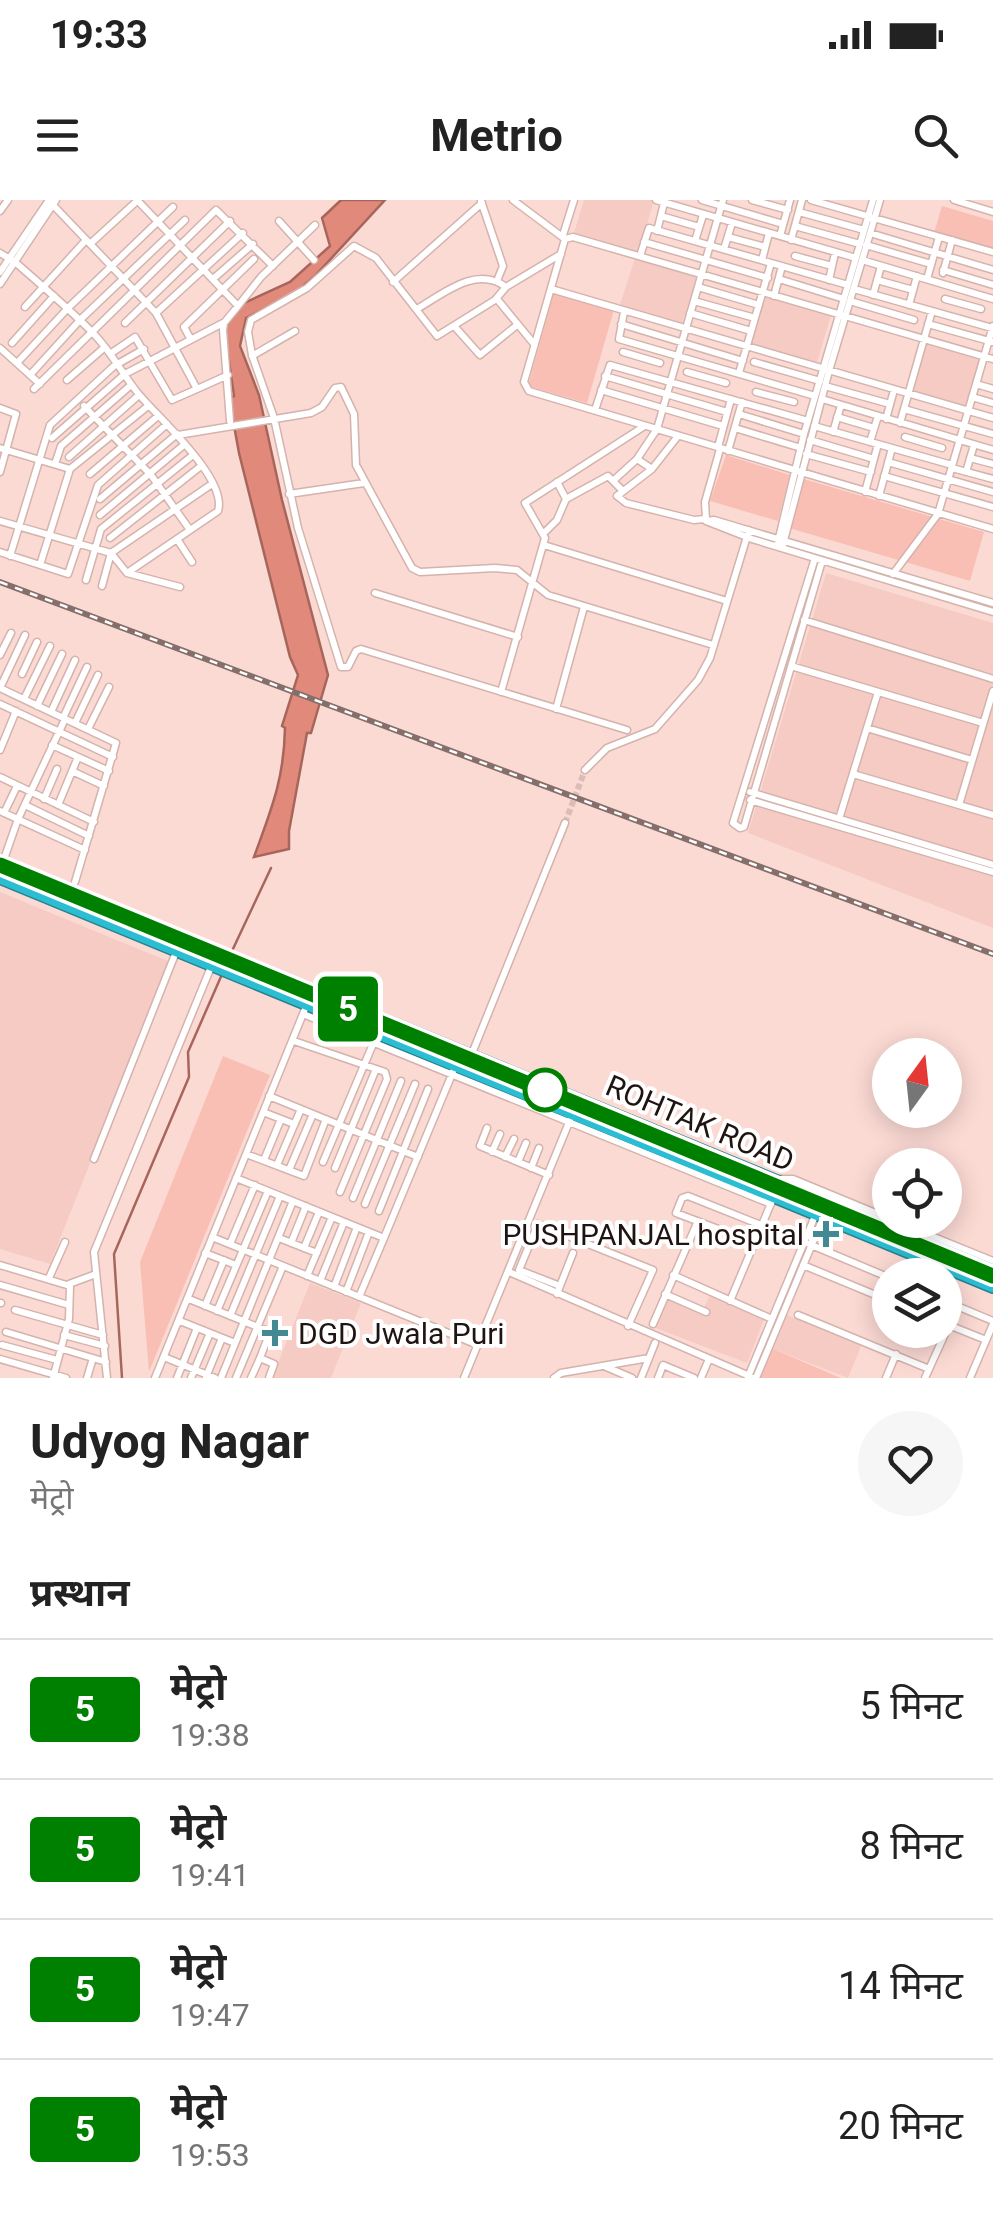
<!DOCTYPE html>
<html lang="hi">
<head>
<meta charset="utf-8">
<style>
  :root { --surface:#fff; --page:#f6f6f6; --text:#222; --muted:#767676; --line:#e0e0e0 }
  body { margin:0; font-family:Roboto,"Noto Sans Devanagari",sans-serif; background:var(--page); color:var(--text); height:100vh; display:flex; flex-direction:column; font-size:38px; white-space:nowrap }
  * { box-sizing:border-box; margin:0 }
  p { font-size:32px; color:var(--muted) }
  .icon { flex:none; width:55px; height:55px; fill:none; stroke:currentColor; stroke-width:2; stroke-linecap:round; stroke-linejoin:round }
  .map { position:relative; height:1178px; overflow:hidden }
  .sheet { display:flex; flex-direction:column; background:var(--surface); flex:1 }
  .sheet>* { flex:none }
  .badge { padding:0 20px; border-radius:8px; font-size:35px; line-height:65px }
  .needle { width:65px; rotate:15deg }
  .buttons { position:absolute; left:872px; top:838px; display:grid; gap:20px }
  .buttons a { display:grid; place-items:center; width:90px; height:90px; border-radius:50%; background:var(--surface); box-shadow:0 5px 25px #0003; font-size:50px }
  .map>.badge { position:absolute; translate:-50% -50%; box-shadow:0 0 0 5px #fff }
  h2 { padding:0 30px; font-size:38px; line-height:90px }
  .round { display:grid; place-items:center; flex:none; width:105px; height:105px; border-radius:52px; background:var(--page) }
  .headline { display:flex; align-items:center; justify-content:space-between; height:170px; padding:0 30px }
  h1 { font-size:48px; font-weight:700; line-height:75px }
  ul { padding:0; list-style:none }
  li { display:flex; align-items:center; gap:30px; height:140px; padding:0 30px; border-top:2px solid var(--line) }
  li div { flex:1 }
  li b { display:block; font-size:38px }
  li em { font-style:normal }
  li .badge { min-width:110px; font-weight:700; text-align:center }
  .status { display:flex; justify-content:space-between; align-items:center; height:70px; padding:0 50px; background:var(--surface); direction:ltr }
  .status svg { height:28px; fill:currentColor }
  header { display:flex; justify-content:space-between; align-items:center; height:130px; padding:0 30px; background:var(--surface); font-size:45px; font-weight:700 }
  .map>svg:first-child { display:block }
  .built { fill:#f5cbc3 }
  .green { fill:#f9bfb4 }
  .water { fill:#e1897b; stroke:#a7665c; stroke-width:2.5 }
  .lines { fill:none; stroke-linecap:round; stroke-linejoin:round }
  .stream { stroke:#a7665c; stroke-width:2.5 }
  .minor-tunnel { stroke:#dbbcb7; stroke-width:6; stroke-dasharray:6 3; stroke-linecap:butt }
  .minor-casing { stroke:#d4b3ad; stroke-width:9 }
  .highway-casing { stroke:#27828f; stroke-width:14 }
  .minor { stroke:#fff; stroke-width:6 }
  .highway { stroke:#2bbed2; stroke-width:11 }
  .rail-casing { stroke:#856f6b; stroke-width:6 }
  .rail { stroke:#fff; stroke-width:2.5; stroke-dasharray:8; stroke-linecap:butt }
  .line-casing { stroke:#fff; stroke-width:22 }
  .line { stroke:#008000; stroke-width:15 }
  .stop-dot { fill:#fff; stroke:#008000; stroke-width:5 }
  .poi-dot { fill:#438994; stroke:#fff; stroke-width:4 }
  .labels { text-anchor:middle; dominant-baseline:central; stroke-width:8; stroke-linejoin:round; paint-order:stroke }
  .street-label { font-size:30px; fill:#201412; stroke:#fff }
  .poi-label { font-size:30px; fill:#201412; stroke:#fff; text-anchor:end }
</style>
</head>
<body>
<div class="status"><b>19:33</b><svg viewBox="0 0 49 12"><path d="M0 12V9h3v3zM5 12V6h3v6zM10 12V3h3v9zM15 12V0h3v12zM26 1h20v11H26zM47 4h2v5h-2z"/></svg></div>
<header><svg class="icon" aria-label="menu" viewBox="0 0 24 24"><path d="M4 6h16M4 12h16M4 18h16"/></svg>Metrio<svg class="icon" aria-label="search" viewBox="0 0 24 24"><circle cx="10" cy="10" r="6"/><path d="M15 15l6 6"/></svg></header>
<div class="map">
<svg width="993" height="1178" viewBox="0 0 993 1178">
  <rect width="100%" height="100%" fill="#fcdad4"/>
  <path class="built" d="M584 0H654L639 52 574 33Z
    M635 58 697 77 682 124 620 105Z
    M763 95 831 115 816 166 748 146Z
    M926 142 981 159 966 209 911 193Z
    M826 373 993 423V728L748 633Z
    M0 692 170 762 50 1064 0 1049Z
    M310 1083 361 1103 331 1178H272Z
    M710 1095 765 1117 747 1163 653 1127 666 1098 702 1112Z
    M787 1115 861 1146 848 1178 773 1149Z"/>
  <path class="green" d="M942 6 993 21V50L934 33Z
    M554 93 614 110 587 203 528 186Z
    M726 255 790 275 778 321 710 301Z
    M804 279 984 332 970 381 789 328Z
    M223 856 270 875 149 1172 140 1062Z
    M773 1149 841 1178H760Z"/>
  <path class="water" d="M341 0H385L314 77 296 92 246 118 240 146 259 195 282 300 328 475 311 533H307L289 631V649L254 657C271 610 284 580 285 528L282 526 298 475 290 457 239 253 229 198 234 196 224 128 244 103 290 82 330 46 322 18Z"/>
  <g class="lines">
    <path class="stream" d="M232 751 271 668
      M122 1178 114 1054 189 877 188 852 223 772"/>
    <path class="minor-tunnel" d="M565 623 585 570"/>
    <g class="minor-casing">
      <path id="minor" d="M137 0 238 106 224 123 223 130 230 221
        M513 0 565 39 524 182 529 191 993 329
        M656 0 856 58
        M702 0 783 24
        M752 0 788 10
        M811 0 993 52
        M954 0 993 12
        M481 1 503 66 497 81
        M53 5 156 113 197 189 228 175
        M0 11 8 0
        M799 12 864 30
        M661 16 699 27
        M279 21 314 60
        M795 26 860 44
        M657 31 664 3
        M870 33 993 70
        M563 35 574 0
        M780 36 790 0
        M728 37 765 47
        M565 39 573 37 993 159
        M791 40 802 0
        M695 41 703 15
        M644 42 768 78
        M90 44 138 0
        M866 45 931 64
        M724 49 732 23
        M0 53 15 62C40 84 66 106 90 130 109 148 121 172 137 192 157 217 228 278 218 311L127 373
        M640 56 649 28 848 85
        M795 56 832 66
        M762 60 769 33
        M862 60 993 99
        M943 70 993 85
        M0 72 49 0
        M943 73 952 40
        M213 79 253 44
        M779 79 844 99
        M927 79 939 37
        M829 80 835 53
        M877 80 913 90
        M393 82 482 3
        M0 84 56 0
        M506 87 495 100 437 136 376 58 354 46 307 88 251 120 248 132 252 155 274 218 298 328 341 467H348L356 451 361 449 627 530
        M698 87 759 105
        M551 89 993 218
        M854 89 992 128
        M873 95 881 66
        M774 96 782 66
        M497 99 534 144
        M945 99 981 109
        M694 101 755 118
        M850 101 914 120
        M909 105 917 76
        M238 106 261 77 315 25
        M25 107 86 40
        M417 109C443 94 476 65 506 87L561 54
        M624 112 619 139 815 196
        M156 113 243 33
        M690 113 751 131
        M125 123 230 21
        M621 124 743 161
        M928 124 993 142
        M455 127 480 155 517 125
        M190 138 184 127 254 59
        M12 143 54 96
        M0 148 40 184
        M623 152 660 163
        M110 154 135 137 172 200 197 189
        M252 156 295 131
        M754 162 820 181
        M17 163 68 108 173 7
        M687 172 726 183
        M739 173 771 63
        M30 175 80 120 185 20
        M605 176 727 212
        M67 180 105 147
        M976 184 993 189
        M825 186 890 204
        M34 189 216 10 273 66
        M601 190 723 226
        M756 192 794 202
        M972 197 993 203
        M822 199 993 250
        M84 206 151 275 190 330
        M0 208 16 214 0 272
        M904 209 993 234
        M595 210 610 165 808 221
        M739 214 804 234
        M837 217 874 228
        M886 219 894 190
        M900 223 932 111
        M814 226 952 265
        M735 228 801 248
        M833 232 841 205
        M178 235 311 213 322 207 335 188 341 187 354 214 356 265 412 368 420 372 495 368 517 370 548 395 713 445
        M678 236 652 269 617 296 626 303 694 320 705 319
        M905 237 942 248
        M52 238 125 174 223 123
        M810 240 874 259
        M870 242 878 216
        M718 247 731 199
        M0 248 70 269 40 365
        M728 251 742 202
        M806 254 871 272
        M69 257 139 195
        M970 258 993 264
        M888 262 993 292
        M55 264 61 246 131 185
        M952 268 993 279
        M70 269 148 206
        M652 269 637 259 657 229 723 0
        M966 272 974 245
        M90 274 158 216
        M884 276 993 307
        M614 280 637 259
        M865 292 878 244
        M289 294 364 283
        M879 296 892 248
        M100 299 177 234
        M566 299 608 276 622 290
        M100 315 185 244
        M706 320 705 302 720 249
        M0 321 111 353 127 373 180 387
        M706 321 752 339 993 412
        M707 321 714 320 993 403
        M544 333 557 320 566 299 557 282
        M110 338 201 266
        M177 339 192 362
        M544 345 727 401
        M777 346 804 234 873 0
        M782 348 829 171 880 0
        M0 352 68 374 98 285 167 224
        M10 356 50 225 114 166 144 149
        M815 358 733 623 740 628 744 627 822 361
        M893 374 938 314 993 126
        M86 380 101 329 193 255
        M102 386 111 353 212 284
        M375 393 518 437
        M804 420 993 479
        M0 455 11 433
        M791 466 983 523
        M22 474 37 442
        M0 488 116 543 75 682
        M0 488 25 435
        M501 492 545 338 525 303 643 227
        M24 499 50 446
        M0 504 113 557
        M37 506 62 454
        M556 509 584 407
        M51 512 75 460
        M63 518 87 467
        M75 523 98 475
        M867 528 972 560
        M88 529 109 487
        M52 545 109 571
        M0 550 16 511
        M585 570 607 548 655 529 698 480 710 458 749 330
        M72 571 104 586
        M853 574 993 615
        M0 577 94 622
        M750 592 993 665
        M44 599 57 569
        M750 600 993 672
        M25 605 89 636
        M58 605 78 557
        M959 605 993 491
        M0 611 85 650
        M4 613 17 586
        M839 619 878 492
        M3 662 18 619 65 519
        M303 814 771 1004
        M294 841 385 872 387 879 340 992
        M471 856 565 623
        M269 896 418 957
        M263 912 294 924
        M487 928 480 946 549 975
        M492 952 500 934
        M246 954 304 976 326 919
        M505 957 514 939
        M94 959 176 752
        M264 960 281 919
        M323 962 373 844
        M518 962 526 943
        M277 965 301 909
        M335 968 376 869
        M531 968 539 948
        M289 970 313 914
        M236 978 384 1038 455 867
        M778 979H793L890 1019
        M353 998 401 881
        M365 1004 415 884
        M379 1011 428 889
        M892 1020 993 1061
        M212 1037 478 1145
        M279 1038 317 1053
        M291 1043 306 1006
        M755 1043 676 1013 682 998 688 996 796 1039
        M230 1044 255 985
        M809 1044 890 1078
        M304 1048 319 1012
        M205 1053 236 1065
        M0 1065 70 1086 69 1119 53 1178
        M803 1065 890 1101
        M509 1072 754 1178
        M673 1075 772 1119
        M307 1076 332 1017
        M49 1078 65 1042
        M320 1081 344 1022
        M69 1084 96 1074
        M0 1085 69 1105
        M560 1086 573 1053
        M334 1087 357 1027
        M346 1092 369 1032
        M557 1094 560 1086 519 1070 538 1024 653 1070 628 1126
        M665 1094 706 1112
        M359 1097 384 1038
        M189 1099 270 1132 260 1158 274 1164 269 1178
        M730 1101 772 1001
        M945 1101 993 1121
        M0 1103H1
        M205 1106 224 1060
        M15 1110 103 1135
        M217 1111 268 991
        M798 1115 929 1169
        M230 1116 280 996
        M180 1121 235 1143
        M653 1124 698 1021
        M946 1124 986 1140
        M6 1132 106 1162
        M64 1135 105 1146
        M2 1145 57 1160
        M164 1157 215 1178
        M0 1159 66 1178
        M604 1166 632 1178
        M206 1177 222 1138
        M748 1177 825 992
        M87 1178 93 1158
        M107 1178 94 1052 211 767
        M155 1178 307 804 313 792 321 787
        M177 1178 197 1128
        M191 1178 210 1133
        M221 1178 293 1001
        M236 1178 283 1066
        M251 1178 260 1158
        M464 1178 570 920
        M554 1178 561 1173 649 1158
        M641 1178 655 1143
        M658 1178 663 1165 694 1178
        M701 1178 709 1159
        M756 1178 823 1018
        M886 1178 896 1154
        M925 1178 949 1125
        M970 1178 993 1124"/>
    </g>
    <g class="highway-casing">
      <path id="highway" d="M0 662 993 1070
        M0 678 993 1087"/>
    </g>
    <use href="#minor" class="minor"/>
    <use href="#highway" class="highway"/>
    <g class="rail-casing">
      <path id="rail" d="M0 382 993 754
        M0 665 993 1076"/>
    </g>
    <use href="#rail" class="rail"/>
  </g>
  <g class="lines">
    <g class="line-casing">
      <path id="line" d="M0 665 993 1076"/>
    </g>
    <use href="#line" class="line"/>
  </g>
  <circle class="stop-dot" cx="545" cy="890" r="20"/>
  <g class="poi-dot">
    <path d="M821 1019h10v10h10v10h-10v10h-10v-10h-10v-10h10z"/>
    <path d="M270 1118h10v10h10v10h-10v10h-10v-10h-10v-10h10z"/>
  </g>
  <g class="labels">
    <g class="street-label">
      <text transform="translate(700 923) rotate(23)">ROHTAK ROAD</text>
    </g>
    <g class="poi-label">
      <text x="804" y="1034">PUSHPANJAL hospital</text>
      <text x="298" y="1133" text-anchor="start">DGD Jwala Puri</text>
    </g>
  </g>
</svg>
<div class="buttons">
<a><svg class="needle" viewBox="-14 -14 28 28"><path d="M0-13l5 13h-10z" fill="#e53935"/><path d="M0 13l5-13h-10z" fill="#767676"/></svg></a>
<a><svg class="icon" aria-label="locate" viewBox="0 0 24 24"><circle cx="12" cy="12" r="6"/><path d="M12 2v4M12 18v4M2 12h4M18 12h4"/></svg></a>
<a><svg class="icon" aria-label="layers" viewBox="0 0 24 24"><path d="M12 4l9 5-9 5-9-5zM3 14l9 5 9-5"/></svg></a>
</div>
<b class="badge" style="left:348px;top:809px;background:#008000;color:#fff">5</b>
</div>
<section class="sheet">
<div class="headline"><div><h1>Udyog Nagar</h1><p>मेट्रो</p></div><a class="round"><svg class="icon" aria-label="heart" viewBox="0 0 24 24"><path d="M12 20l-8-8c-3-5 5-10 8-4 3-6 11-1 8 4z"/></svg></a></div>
<h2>प्रस्थान</h2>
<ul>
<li><span class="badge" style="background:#008000;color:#fff">5</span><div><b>मेट्रो</b><p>19:38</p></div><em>5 मिनट</em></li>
<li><span class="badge" style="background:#008000;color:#fff">5</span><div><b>मेट्रो</b><p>19:41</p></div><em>8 मिनट</em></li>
<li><span class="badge" style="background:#008000;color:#fff">5</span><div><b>मेट्रो</b><p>19:47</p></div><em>14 मिनट</em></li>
<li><span class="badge" style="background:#008000;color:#fff">5</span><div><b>मेट्रो</b><p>19:53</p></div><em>20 मिनट</em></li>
</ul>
</section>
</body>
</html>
